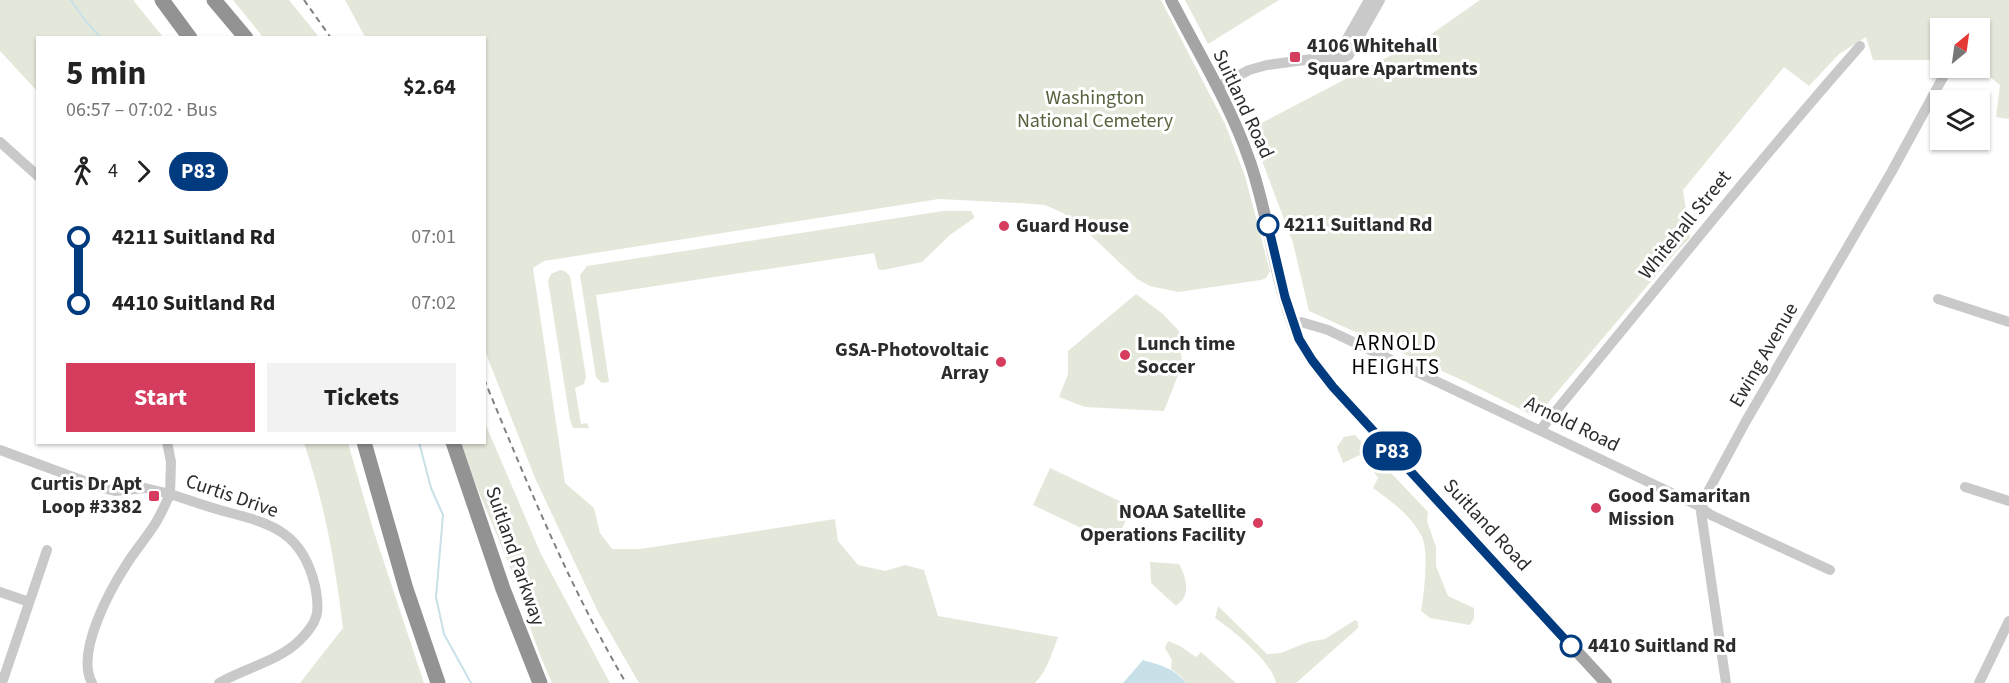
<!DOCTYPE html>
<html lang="en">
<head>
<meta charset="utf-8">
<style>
  :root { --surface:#fff; --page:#f2f2f2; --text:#222; --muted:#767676; --accent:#d53c5e }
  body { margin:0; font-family:"Source Sans 3",sans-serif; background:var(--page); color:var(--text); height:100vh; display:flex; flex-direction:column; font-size:22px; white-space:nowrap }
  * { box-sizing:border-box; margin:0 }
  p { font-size:20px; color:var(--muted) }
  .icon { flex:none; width:33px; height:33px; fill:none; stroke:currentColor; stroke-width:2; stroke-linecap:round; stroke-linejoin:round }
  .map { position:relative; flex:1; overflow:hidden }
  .sheet { position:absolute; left:36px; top:36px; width:450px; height:408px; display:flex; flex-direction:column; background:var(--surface); border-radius:0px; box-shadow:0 2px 4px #0004 }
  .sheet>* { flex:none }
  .badge { padding:0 12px; border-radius:20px; font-size:21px; line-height:39px }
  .needle { width:39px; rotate:29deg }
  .controls { position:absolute; left:1930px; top:18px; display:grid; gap:12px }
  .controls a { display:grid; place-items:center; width:60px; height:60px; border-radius:0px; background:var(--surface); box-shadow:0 2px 4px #0004; font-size:30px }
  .map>.badge { position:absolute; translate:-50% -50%; box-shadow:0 0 0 3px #fff }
  .legs { display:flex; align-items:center; gap:9px; height:66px; padding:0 30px; font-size:20px }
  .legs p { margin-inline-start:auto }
  .head { display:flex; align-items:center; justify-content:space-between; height:102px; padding:0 30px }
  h1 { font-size:33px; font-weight:700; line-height:45px }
  .primary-button { display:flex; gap:12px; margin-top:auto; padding:12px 30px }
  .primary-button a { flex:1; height:69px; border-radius:0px; background:var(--accent); color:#fff; font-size:24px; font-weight:700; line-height:69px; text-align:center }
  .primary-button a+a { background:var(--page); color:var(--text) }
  ul { padding:0 30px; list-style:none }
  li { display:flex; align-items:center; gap:21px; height:66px; font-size:22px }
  li i { display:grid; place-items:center; width:9px; height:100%; margin:0 8px; background:currentColor }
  li i::after { content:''; width:15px; height:15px; margin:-8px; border:4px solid; border-radius:50%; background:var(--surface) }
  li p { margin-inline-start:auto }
  li:first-child i { background:linear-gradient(#0000 50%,currentColor 0) }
  li:last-child i { background:linear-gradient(currentColor 50%,#0000 0) }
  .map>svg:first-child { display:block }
  .green { fill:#e4e8da }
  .water { fill:#c8e0e7 }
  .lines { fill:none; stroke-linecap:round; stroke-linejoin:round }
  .stream { stroke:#c8e0e7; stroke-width:2 }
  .minor { stroke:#c9c9c9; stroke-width:10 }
  .major { stroke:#a4a4a4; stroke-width:12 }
  .highway { stroke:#939393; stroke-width:15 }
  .rail { stroke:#818181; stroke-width:2; stroke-dasharray:6 4.5; stroke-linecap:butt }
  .line-1-casing { stroke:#fff; stroke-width:14 }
  .line-1 { stroke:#003b80; stroke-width:9 }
  .poi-dot { fill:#d53c5e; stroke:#fff; stroke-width:2 }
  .stop-1-dot { fill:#fff; stroke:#003b80; stroke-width:3 }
  .labels { text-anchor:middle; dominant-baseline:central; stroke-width:6; stroke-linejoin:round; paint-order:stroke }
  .poi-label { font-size:20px; font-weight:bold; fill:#2c2c2c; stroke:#fff; text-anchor:start }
  .park-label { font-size:20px; fill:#55633e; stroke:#fff }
  .street-label { font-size:20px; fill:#2c2c2c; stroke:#fff }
  .stop-label { font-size:20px; font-weight:bold; fill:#2c2c2c; stroke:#fff; text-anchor:start }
  .neighbourhood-label { font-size:21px; letter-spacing:1.5px; fill:#000; stroke:#fff }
</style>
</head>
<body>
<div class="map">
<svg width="2009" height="683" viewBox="0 0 2009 683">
  <rect width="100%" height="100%" fill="#fff"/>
  <path class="green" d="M0 0H133L163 37 38 38 37 91 0 51Z
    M233 0H289L319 37H263Z
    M345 0H1161L1225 124 1245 176 1270 271 1266 278 1261 280 1178 292 1150 286 1137 279 1083 228 1063 213 1045 205 1020 203 939 199 544 261 533 268 565 483 594 508 600 533 612 549H640L835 519 838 541 858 565 885 571 905 565 924 570 938 616 1058 637C1052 653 1047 671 1035 683H639L598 612 535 478 485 351 484 38 365 37Z
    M1185 0H1279L1208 44Z
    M1480 0H2009V119L1996 117 2000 85 1979 68 1980 28H1941V60H1873L1866 37 1839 54 1809 86 1784 67 1683 190 1690 238 1676 252 1536 417 1464 381 1309 311 1293 243 1250 129 1430 35Z
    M943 211H971L974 216V218L950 235 922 262 883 270 878 269 874 253 596 295 609 382 602 383 596 377 580 275 587 266Z
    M560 270 565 271 570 276 586 377 584 384 575 388 581 424 587 423 589 428H573L570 420 548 281 551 274Z
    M1136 294 1163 314 1179 331 1182 365 1164 411 1085 407 1059 397 1068 374V351Z
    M485 423 541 554 610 683H552C534 644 523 603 508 562 492 522 474 484 461 443L484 442Z
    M1355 435 1428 512 1427 521 1436 547V566L1448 596 1474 608V618L1470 625 1430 618 1421 611C1424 595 1429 552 1422 537 1412 516 1391 501 1373 488L1378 478 1362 454 1343 463 1337 447 1344 437Z
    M304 443H348L373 529 424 683H300L343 628C335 563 325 505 304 443Z
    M1050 468 1132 507 1115 544 1033 505Z
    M1150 562 1179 564C1184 573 1190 589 1183 599 1181 602 1178 603 1176 606L1151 583Z
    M1218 606 1267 654 1281 653 1308 642 1325 639 1355 620 1358 622V628L1296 683H1276C1272 662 1233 630 1215 618Z
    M1168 641 1180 646 1196 657 1201 652 1236 683H1186L1181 676 1171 669 1172 660 1165 648Z"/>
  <path class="water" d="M1143 660C1159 665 1175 668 1186 683H1123Z"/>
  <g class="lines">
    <path class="stream" d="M71 0 84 19 101 38
      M419 442 431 488 443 515 436 597 444 634 471 683"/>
    <path class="minor" d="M1336 58 1369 0
      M1217 87 1249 70 1267 65 1312 59 1345 57 1349 55 1380 0
      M0 142 38 176
      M1938 299 2009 322
      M1294 324 1301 322 1328 330 1697 505 1711 515 1830 570
      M1541 429C1647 301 1750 171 1860 46
      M0 450 103 488 115 491 145 488 170 494 171 462 167 442
      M1965 487 2009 501
      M0 592 29 602
      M2 683 47 550
      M92 683C75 652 111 588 128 562 136 550 145 539 153 527 160 517 165 505 170 494 189 500 208 507 227 512 274 524 303 534 315 586 320 611 319 621 300 640 279 661 245 668 219 683
      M1726 683 1701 512 1704 499 1746 421 1892 171 1948 68
      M1979 683 2009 621"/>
    <path class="major" d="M1171 0C1198 52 1230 104 1249 159 1270 217 1274 282 1299 339 1308 357 1320 372 1333 387L1606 683"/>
    <path class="highway" d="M162 0 190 38
      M214 0 246 38
      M364 442 406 589 438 683
      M453 442 503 589 540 683"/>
    <path class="rail" d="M304 0 331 38
      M484 379C527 483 569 586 626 683"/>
  </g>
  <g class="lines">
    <g class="line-1-casing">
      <path id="line-1" d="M1268 225 1285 297 1299 339 1312 360 1333 387 1571 646"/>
    </g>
    <use href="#line-1" class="line-1"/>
  </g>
  <g class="poi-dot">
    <rect x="1289" y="51" width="12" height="12" rx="3"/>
    <circle cx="1004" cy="226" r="6"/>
    <circle cx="1125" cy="355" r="6"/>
    <circle cx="1001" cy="362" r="6"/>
    <rect x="148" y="490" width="12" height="12" rx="3"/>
    <circle cx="1596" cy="508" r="6"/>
    <circle cx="1258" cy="523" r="6"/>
  </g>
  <g class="stop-1-dot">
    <circle cx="1268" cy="225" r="10"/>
    <circle cx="1571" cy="646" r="10"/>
  </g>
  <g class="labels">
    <g class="poi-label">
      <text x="1307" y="46">4106 Whitehall<tspan x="1307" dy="23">Square Apartments</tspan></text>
      <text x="1016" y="226">Guard House</text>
      <text x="1137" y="344">Lunch time<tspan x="1137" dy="23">Soccer</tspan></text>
      <text x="989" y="350" text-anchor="end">GSA-Photovoltaic<tspan x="989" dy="23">Array</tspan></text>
      <text x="142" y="484" text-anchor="end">Curtis Dr Apt<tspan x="142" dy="23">Loop #3382</tspan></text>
      <text x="1608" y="496">Good Samaritan<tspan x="1608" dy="23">Mission</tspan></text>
      <text x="1246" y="512" text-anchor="end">NOAA Satellite<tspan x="1246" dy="23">Operations Facility</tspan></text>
    </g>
    <g class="park-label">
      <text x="1095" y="98">Washington<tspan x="1095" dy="23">National Cemetery</tspan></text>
    </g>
    <g class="street-label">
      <text transform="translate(1243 104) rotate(65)">Suitland Road</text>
      <text transform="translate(1685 225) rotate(-51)">Whitehall Street</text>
      <text transform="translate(1764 355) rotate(-60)">Ewing Avenue</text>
      <text transform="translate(1572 424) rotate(26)">Arnold Road</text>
      <text transform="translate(232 496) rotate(19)">Curtis Drive</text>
      <text transform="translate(1487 525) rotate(47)">Suitland Road</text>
      <text transform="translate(515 556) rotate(71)">Suitland Parkway</text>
    </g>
    <g class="stop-label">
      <text x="1284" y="225">4211 Suitland Rd</text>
      <text x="1588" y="646">4410 Suitland Rd</text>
    </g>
    <g class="neighbourhood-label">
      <text x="1396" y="343">ARNOLD<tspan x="1396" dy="24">HEIGHTS</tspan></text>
    </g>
  </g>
</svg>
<div class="controls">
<a><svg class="needle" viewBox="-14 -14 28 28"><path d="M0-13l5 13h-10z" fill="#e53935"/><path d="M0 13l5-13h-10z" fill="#767676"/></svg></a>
<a><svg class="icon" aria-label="layers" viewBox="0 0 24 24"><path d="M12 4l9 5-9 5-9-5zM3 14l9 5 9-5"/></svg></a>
</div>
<b class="badge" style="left:1392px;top:451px;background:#003b80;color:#fff">P83</b>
<section class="sheet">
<div class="head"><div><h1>5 min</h1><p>06:57 – 07:02 · Bus</p></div><b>$2.64</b></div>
<div class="legs"><svg class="icon" aria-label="walk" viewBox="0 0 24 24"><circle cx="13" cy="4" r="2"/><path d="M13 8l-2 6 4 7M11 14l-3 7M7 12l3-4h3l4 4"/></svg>4<svg class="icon" aria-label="forward" viewBox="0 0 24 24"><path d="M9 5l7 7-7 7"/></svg><b class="badge" style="background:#003b80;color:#fff">P83</b></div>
<ul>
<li><i style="color:#003b80"></i><b>4211 Suitland Rd</b><p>07:01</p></li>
<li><i style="color:#003b80"></i><b>4410 Suitland Rd</b><p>07:02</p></li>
</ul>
<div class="primary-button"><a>Start</a><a>Tickets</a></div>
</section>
</div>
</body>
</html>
